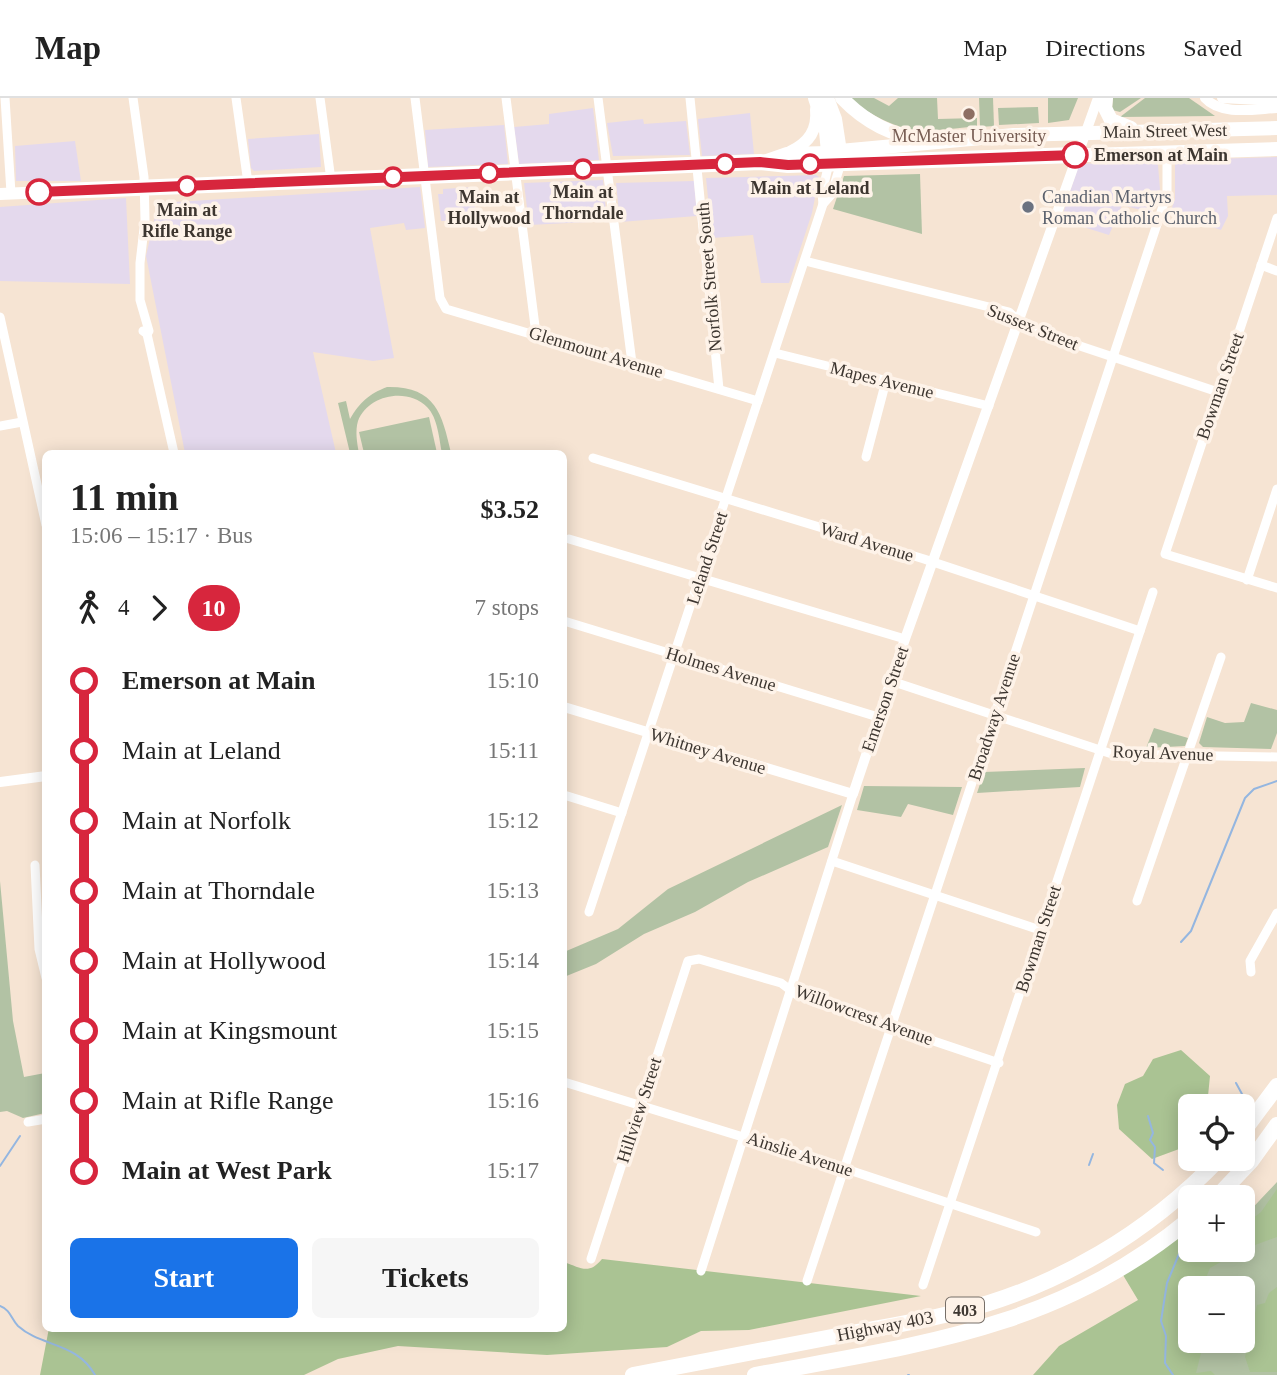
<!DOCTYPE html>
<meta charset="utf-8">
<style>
body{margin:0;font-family:Georgia,serif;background:#f6f6f6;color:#222;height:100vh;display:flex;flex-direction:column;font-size:26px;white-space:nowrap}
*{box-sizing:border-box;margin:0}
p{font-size:23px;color:#767676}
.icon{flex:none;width:38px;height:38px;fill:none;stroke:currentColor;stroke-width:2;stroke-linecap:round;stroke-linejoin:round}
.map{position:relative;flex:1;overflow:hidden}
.sheet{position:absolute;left:42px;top:352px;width:525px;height:882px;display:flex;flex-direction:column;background:#fff;border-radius:10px;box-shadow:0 4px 18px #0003}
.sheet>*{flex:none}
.badge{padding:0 14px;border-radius:23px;font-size:24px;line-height:46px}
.fabs{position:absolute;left:1178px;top:996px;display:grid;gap:14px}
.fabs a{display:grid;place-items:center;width:77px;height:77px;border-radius:10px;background:#fff;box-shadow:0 4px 18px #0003;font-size:35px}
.map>.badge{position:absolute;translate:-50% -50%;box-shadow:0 0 0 4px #fff}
.legs{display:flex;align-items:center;gap:10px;height:77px;padding:0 28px;font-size:23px}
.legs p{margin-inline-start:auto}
.overview{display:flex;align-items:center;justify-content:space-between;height:119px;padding:0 28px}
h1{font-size:38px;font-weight:600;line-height:52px}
.button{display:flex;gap:14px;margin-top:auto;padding:14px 28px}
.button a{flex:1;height:80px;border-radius:10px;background:#1a73e8;color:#fff;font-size:28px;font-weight:600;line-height:80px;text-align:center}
.button a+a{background:#f6f6f6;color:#222}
ul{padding:0 28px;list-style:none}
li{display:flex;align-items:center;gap:24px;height:70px;font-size:26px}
li i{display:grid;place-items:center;width:10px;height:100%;margin:0 9px;background:currentColor}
li i::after{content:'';width:18px;height:18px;margin:-9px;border:5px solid;border-radius:50%;background:#fff}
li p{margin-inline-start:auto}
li:first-child i{background:linear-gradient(#0000 50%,currentColor 0)}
li:last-child i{background:linear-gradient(currentColor 50%,#0000 0)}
header{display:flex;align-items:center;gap:42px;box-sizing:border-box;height:98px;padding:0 35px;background:#fff;border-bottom:2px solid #e0e0e0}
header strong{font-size:33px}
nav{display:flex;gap:38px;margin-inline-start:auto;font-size:24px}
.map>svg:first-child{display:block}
.commercial{fill:#e4d9ed}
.green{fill:#b2c2a4;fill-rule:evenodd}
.forest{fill:#aac393}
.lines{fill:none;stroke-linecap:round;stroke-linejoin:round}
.stream{stroke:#94b6e0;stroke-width:2}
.minor{stroke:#fff;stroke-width:9}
.tertiary{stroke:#fff;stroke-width:10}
.secondary{stroke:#fff;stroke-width:12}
.primary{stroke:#fff;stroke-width:14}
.motorway{stroke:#fff;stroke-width:16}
.line-1-casing{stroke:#fff;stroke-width:16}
.line-1{stroke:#d7263d;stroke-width:10}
.education-dot{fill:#8d6e63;stroke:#fef3e9;stroke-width:2.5}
.stop-1-dot{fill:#fff;stroke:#d7263d;stroke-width:3.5}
.worship-dot{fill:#6b7280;stroke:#fef3e9;stroke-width:2.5}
.labels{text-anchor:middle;stroke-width:7;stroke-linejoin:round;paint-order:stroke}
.shield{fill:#fef3e9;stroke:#776f68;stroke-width:2}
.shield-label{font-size:16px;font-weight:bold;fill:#3d3630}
.street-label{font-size:18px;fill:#3d3630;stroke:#fef3e9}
.education-label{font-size:18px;fill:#785e54;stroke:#fef3e9}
.stop-label{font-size:18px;font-weight:bold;fill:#3d3630;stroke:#fef3e9}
.worship-label{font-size:18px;fill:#5b616d;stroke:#fef3e9;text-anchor:start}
</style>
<header>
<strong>Map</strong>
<nav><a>Map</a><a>Directions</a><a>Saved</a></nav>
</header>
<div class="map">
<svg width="1277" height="1277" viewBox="0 0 1277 1277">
<rect width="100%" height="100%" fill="#f6e4d3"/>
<!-- commercial -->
<g class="commercial">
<polygon points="593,10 599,62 519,66 514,29 549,26 549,16"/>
<polygon points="750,15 754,56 702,58 698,21"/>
<polygon points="643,21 644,26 686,23 690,57 613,58 607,25"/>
<polygon points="504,27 508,66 428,69 425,32"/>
<polygon points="319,36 321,69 254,73 251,70 248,41"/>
<polygon points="75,43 81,83 16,83 15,48"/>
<polygon points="1277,59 1277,97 1227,98 1228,118 1221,132 1170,115 1175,101 1175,65 1178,62"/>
<polygon points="1153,63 1158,67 1160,91 1152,115 1122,107 1109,137 1061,122 1079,66"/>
<polygon points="816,77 819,79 812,115 789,185 761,185 753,137 712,140 706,80"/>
<polygon points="603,82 607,123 529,127 524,85"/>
<polygon points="694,83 697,118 620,124 616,85"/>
<polygon points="420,89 425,130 406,132 404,125 370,130 394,260 373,263 313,254 336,355 185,355 146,158 158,105"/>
<polygon points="474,89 476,122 441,123 438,96 443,96 443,91"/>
<polygon points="126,100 130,186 0,183 0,109"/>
</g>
<!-- green -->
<g class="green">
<path d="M 845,0 L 874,0 L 889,8 L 898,0 L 937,0 L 938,21 L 977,20 L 977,28 C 910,36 903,36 845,0 Z"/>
<polygon points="979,0 993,0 994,28 980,29"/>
<polygon points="1048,0 1078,0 1069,22 1048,25"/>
<polygon points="1113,0 1141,0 1120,14 1112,12"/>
<polygon points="1145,0 1189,0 1215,18 1120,19"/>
<polygon points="1038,9 1039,25 999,27 998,10"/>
<polygon points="920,76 922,136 833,111 844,78"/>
<path d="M 387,289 C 435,288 442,315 451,355 L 442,355 C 439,341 438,320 427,309 C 407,289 368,297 358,323 C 355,333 357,345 359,355 L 350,355 L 338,305 L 346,303 L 350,321 C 360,304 369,296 387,289 Z"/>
<polygon points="429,319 437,355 364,355 359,334"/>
<polygon points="1251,605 1277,612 1277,635 1271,651 1203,649 1199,645 1207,619 1225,625 1244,624"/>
<polygon points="1154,630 1188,640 1185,648 1146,650"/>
<polygon points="1085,670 1080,689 977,695 984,674"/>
<polygon points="864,688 962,689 953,717 908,706 901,719 857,712"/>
<polygon points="842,707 828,749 748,784 695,814 644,836 596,866 564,879 564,854 618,831 668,791"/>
<polygon points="0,783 13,923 24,979 45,975 45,1015 23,1020 7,1013 0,1014"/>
<path d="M 1277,1084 L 1277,1277 L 1180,1277 L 1183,1183 L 1242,1152 L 1243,1120 ZM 1190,1190 L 1242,1190 L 1242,1242 L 1190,1242 Z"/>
</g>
<!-- forest -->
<g class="forest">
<polygon points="1181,952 1210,978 1207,1008 1190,1008 1190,1047 1152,1061 1119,1031 1117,1007 1125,986 1143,978 1153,961"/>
<polygon points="1277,1091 1277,1139 1244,1151 1210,1170 1202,1190 1190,1190 1190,1242 1204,1243 1196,1275 1211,1273 1215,1277 1033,1277 1059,1248 1138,1202 1123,1177 1190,1129 1190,1152 1242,1152 1243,1128 1261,1114"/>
<path d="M 602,1161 L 921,1198 L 749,1232 L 701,1233 L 667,1249 L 547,1257 L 398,1248 L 338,1261 L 304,1277 L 40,1277 L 49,1230 L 564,1230 L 564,1164 C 581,1170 589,1177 602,1161 Z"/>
<polygon points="1277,1178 1277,1274 1250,1274 1245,1259 1257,1207 1265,1205 1269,1195 1277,1189"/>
</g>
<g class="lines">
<!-- stream -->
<g class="stream">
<polyline points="1181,844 1191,833 1245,700 1254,691 1277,683"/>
<polyline points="1236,985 1242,996"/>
<polyline points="1148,1018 1153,1035 1150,1042 1155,1049 1154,1065 1163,1072"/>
<polyline points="1089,1067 1093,1056"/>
<polyline points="0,1068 20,1038"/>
<path d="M 0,1208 C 11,1212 11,1221 18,1228 C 41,1249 77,1244 95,1277"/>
<polyline points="908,1277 909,1277"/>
<polyline points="1173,1277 1165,1265 1166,1238 1161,1223 1167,1185 1179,1156"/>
</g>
<!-- minor -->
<g class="minor">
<polyline points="5,0 11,95"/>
<polyline points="133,0 144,79 145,122 140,165 140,202 149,233 147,236"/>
<polyline points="236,0 248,85"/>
<polyline points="320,0 331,82"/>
<polyline points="415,0 440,200 446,211 758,303"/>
<polyline points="506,0 536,236"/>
<polyline points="598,0 632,265"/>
<polyline points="690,0 719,291"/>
<polyline points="823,106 822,95 829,65"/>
<polyline points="1277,120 1165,456 1277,490"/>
<polyline points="805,163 1009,214 1026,230 1218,294"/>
<polyline points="1261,167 1277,173"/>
<polyline points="0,219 46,427"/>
<polyline points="143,233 147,236 174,355"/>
<polyline points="775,255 989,308"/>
<polyline points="0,328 22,324"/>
<polyline points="866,359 886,283"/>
<polyline points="593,360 924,461 1140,533"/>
<polyline points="569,441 905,541"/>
<polyline points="1247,482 1277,391"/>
<polyline points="564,523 878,619"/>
<polyline points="891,583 1112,656 1277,659"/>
<polyline points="564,697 622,715"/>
<polyline points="832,763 1040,832"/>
<polyline points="35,767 39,851 46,880"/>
<polyline points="1137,803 1221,559"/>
<polyline points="589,814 823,106 831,97 841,65"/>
<polyline points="1251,874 1250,863 1277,815"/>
<polyline points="564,984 837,1068 1036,1134"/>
<polyline points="28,1024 46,1021"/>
<polyline points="591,1161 688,863 699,861 781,885 797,897 999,965"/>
<polyline points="701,1173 853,696"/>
<polyline points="807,1183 1167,96 1167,54"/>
<polyline points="923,1187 1153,494"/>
</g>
<!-- tertiary -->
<g class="tertiary">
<path d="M 1205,0 C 1221,18 1255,11 1277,10"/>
<polyline points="1222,0 1277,3"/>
<polyline points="564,609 853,696 905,541 1098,0"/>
<polyline points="0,684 46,678"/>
</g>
<!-- secondary -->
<g class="secondary">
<path d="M 790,54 C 809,45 818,32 816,11"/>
<polyline points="764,63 787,55 829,54"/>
<polyline points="0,96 760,64 829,65"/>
</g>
<!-- primary -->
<g class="primary">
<polyline points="815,0 826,33 829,65 1277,51"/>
<polyline points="827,0 835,21 841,60"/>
<path d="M 842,0 C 864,23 894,40 926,41"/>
<polyline points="1106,0 1105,10 1111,22 1131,30"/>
<polyline points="829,54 1014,37 1277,30"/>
</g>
<!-- motorway -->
<g class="motorway">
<polyline points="1242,1035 1277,988"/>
<polyline points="1217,1099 1251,1063 1277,1027"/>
<path d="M 633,1277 C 701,1264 769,1251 837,1238 C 877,1230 918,1224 957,1214 C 1058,1189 1148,1135 1220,1060"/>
<path d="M 755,1277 C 916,1247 1059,1231 1190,1121"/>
</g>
</g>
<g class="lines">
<defs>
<polyline id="line-1" points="39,94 760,64 788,67 1075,57"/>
</defs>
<!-- line-1 casing -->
<use href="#line-1" class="line-1-casing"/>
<!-- line-1 -->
<use href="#line-1" class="line-1"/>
</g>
<!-- markers -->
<circle class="education-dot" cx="969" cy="16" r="7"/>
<g class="stop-1-dot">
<circle cx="1075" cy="57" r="12"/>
<circle cx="725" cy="66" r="9"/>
<circle cx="810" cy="66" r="9"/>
<circle cx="583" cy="71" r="9"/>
<circle cx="489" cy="75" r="9"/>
<circle cx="393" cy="79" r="9"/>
<circle cx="187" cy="88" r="9"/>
<circle cx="39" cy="94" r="12"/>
</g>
<circle class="worship-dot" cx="1028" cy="109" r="7"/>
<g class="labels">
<!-- shield labels -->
<rect class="shield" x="946" y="1199.5" width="38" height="25" rx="5"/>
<g class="shield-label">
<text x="965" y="1218">403</text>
</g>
<!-- street labels -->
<g class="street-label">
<text transform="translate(1165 33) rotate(-1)" y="6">Main Street West</text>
<text transform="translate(709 179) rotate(-95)" y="6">Norfolk Street South</text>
<text transform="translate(1033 229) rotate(22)" y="6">Sussex Street</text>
<text transform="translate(596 254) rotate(17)" y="6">Glenmount Avenue</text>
<text transform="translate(882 282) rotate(14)" y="6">Mapes Avenue</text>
<text transform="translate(1220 288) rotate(-71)" y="6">Bowman Street</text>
<text transform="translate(867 444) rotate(17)" y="6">Ward Avenue</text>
<text transform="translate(707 460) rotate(-72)" y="6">Leland Street</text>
<text transform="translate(721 571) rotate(17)" y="6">Holmes Avenue</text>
<text transform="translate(885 601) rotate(-71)" y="6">Emerson Street</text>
<text transform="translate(994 619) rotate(-72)" y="6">Broadway Avenue</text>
<text transform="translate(708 653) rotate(17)" y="6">Whitney Avenue</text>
<text transform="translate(1163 655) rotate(2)" y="6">Royal Avenue</text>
<text transform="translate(1038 841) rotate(-72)" y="6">Bowman Street</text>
<text transform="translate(864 917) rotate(20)" y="6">Willowcrest Avenue</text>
<text transform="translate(639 1012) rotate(-72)" y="6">Hillview Street</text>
<text transform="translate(800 1056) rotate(18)" y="6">Ainslie Avenue</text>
<text transform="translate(885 1228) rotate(-11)" y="6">Highway 403</text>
</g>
<!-- education labels -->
<g class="education-label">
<text x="969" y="44">McMaster University</text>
</g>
<!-- stop labels -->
<g class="stop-label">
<text x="1094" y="63" text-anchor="start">Emerson at Main</text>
<text x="810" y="96">Main at Leland</text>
<text x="583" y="100">Main at<tspan x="583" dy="21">Thorndale</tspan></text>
<text x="489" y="105">Main at<tspan x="489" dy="21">Hollywood</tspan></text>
<text x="187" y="118">Main at<tspan x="187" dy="21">Rifle Range</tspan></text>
</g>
<!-- worship labels -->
<g class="worship-label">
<text x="1042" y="105">Canadian Martyrs<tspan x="1042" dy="21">Roman Catholic Church</tspan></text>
</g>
</g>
</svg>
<div class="fabs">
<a><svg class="icon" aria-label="locate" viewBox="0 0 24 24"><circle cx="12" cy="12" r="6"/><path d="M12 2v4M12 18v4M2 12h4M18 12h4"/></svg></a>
<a>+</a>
<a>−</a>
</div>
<section class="sheet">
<div class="overview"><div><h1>11 min</h1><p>15:06 – 15:17 · Bus</p></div><b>$3.52</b></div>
<div class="legs"><svg class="icon" aria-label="walk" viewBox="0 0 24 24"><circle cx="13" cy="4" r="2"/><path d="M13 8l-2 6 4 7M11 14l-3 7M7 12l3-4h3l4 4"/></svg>4<svg class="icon" aria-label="forward" viewBox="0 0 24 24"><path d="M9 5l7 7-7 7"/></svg><b class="badge" style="background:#d7263d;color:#fff">10</b><p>7 stops</p></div>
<ul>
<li><i style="color:#d7263d"></i><b>Emerson at Main</b><p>15:10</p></li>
<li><i style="color:#d7263d"></i><span>Main at Leland</span><p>15:11</p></li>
<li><i style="color:#d7263d"></i><span>Main at Norfolk</span><p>15:12</p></li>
<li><i style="color:#d7263d"></i><span>Main at Thorndale</span><p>15:13</p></li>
<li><i style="color:#d7263d"></i><span>Main at Hollywood</span><p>15:14</p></li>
<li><i style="color:#d7263d"></i><span>Main at Kingsmount</span><p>15:15</p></li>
<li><i style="color:#d7263d"></i><span>Main at Rifle Range</span><p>15:16</p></li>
<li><i style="color:#d7263d"></i><b>Main at West Park</b><p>15:17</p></li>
</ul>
<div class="button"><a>Start</a><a>Tickets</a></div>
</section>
</div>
